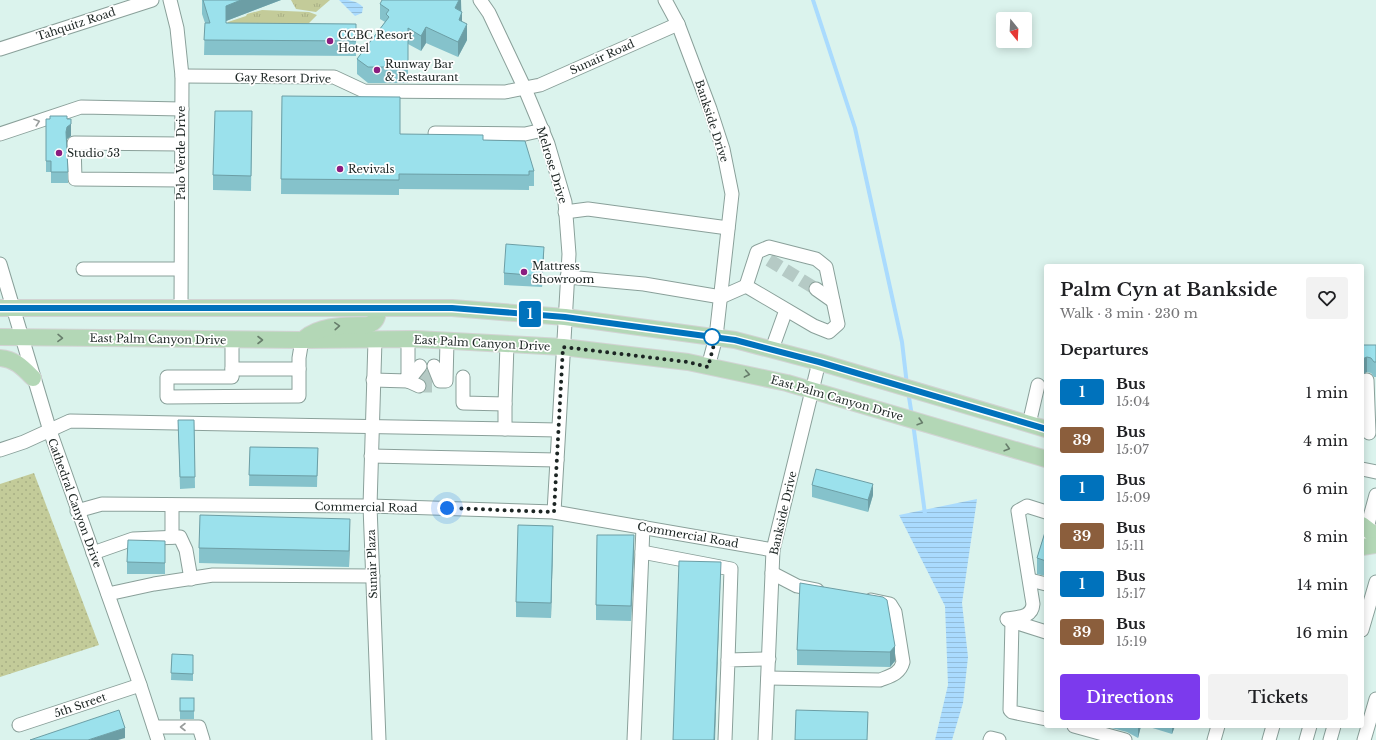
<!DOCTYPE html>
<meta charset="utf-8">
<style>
body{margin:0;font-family:"Libre Baskerville",serif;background:#f2f2f2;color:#202124;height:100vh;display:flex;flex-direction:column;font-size:15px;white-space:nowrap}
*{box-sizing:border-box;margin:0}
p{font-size:13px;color:#757577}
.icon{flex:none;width:22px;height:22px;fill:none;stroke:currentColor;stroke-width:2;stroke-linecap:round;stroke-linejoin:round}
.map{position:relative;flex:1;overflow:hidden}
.details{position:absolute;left:1044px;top:264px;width:320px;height:464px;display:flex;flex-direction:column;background:#fff;border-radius:4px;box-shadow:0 2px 10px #0003}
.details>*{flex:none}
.badge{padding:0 8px;border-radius:3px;font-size:14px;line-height:26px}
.needle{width:26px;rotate:162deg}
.buttons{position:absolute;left:996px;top:12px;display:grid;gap:8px}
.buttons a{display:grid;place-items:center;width:36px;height:36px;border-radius:4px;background:#fff;box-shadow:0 2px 10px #0003;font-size:20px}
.you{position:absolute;width:20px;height:20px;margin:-10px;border:3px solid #fff;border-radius:50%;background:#1a73e8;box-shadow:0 0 0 6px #1a73e833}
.map>.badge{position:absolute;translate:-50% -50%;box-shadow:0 0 0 2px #fff}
h2{padding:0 16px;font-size:15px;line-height:36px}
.round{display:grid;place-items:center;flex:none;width:42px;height:42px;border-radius:4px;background:#f2f2f2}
.summary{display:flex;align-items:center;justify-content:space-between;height:68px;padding:0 16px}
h1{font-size:19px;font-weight:600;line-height:30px}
.action{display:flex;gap:8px;margin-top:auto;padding:8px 16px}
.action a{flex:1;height:46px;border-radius:4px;background:#7c3aed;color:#fff;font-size:16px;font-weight:600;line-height:46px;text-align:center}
.action a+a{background:#f2f2f2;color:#202124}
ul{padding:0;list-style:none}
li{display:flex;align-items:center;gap:12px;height:48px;padding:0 16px}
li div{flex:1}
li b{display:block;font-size:15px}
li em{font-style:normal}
li .badge{min-width:44px;font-weight:700;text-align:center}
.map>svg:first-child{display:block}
.grass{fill:url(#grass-tufts)}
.park{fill:url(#park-dots)}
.water{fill:url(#water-rules)}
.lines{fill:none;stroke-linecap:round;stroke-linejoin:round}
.stream{stroke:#aadbfe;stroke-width:4}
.minor-tunnel{stroke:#b5cac5;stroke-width:13;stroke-dasharray:13 6;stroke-linecap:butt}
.minor-casing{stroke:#8aa09a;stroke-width:15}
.major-casing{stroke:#d2d3d3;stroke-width:18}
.minor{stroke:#fff;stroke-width:13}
.major{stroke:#b3d7b6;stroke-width:16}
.wall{fill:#85c2cb}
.shaded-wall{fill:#6c9ea5}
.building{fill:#9be1ec;stroke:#6c9ea5}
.oneway{stroke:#999d9c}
.oneway2{stroke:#687e6c}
.line-casing{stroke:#fff;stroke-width:9}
.line{stroke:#0072bc;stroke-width:6}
.walk{stroke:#1c2523;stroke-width:4;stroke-dasharray:0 7.2}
.poi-dot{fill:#8b1c7f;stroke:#fff;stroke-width:1.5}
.stop-dot{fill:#fff;stroke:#0072bc;stroke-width:2}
.labels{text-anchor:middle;stroke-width:3.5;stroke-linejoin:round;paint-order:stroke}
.street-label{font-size:11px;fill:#1c2523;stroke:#fff}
.poi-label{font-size:11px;fill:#1c2523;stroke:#fff;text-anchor:start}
</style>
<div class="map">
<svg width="1376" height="740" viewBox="0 0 1376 740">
<defs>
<pattern id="grass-tufts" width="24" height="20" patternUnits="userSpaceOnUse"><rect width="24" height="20" fill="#c3cb99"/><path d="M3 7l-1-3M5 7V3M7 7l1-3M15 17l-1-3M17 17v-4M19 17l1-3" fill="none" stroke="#a7ae84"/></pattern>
<pattern id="park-dots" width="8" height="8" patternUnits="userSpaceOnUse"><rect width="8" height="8" fill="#c3cb99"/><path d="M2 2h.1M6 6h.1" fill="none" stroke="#a7ae84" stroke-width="1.8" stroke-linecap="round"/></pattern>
<pattern id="water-rules" width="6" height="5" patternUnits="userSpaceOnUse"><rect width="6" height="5" fill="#aadbfe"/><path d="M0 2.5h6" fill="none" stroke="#92bcd9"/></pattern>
</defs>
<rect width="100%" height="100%" fill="#dbf3ed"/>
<!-- grass -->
<g class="grass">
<polygon points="291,0 330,0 316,12 296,9"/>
<polygon points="262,10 309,12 317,15 306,26 227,24 228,22 246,16 247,14"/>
</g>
<!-- park -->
<polygon class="park" points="34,473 99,645 0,677 0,484"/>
<!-- water -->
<g class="water">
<path d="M 339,0 C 348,0 356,0 363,7 L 362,13 L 355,16 Z"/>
<polygon points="977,499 962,603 968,657 963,703 952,740 935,740 948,685 945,606 899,515"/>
</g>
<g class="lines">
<!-- stream -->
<g class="stream">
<polyline points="813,0 855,128 902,342 907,385"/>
<polyline points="908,391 912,416"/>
<polyline points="913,423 925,514"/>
</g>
<!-- minor-tunnel -->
<g class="minor-tunnel">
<polyline points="769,260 816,289"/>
<polyline points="420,376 434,376"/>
<polyline points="419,386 434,386"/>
</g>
<defs>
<g id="minor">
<polyline points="170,0 177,28 182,76 181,308"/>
<polyline points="480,0 489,13 525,89 548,144 565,202 569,254 554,512"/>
<polyline points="665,0 678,24 710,109 723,149 732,194 716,337 708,367"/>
<polyline points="0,49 152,0"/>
<polyline points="182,76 334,77 364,91 505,92 540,85 678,24"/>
<polyline points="435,133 525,134 543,130"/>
<polyline points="0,134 81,107 182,109"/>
<polyline points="181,144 74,143 75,179 181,180"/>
<polyline points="565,212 588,209 728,228"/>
<polygon points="769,247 816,259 826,267 838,324 829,332 814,326 746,286 757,252"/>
<polyline points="0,264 50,431 140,685 158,740"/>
<polyline points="83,269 180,269"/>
<polyline points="567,277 644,284 721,297 746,286"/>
<polyline points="816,289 833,301"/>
<polyline points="232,340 232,376"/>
<polyline points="375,340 370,506 379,740"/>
<polyline points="772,349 786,310"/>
<polyline points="434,366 440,381 446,381 447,341"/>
<polyline points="232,369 299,369"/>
<polyline points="232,377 167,377 167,397 299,396 299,358 302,340"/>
<polyline points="463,377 463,403 505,404 507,344"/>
<polyline points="373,380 408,381 408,339"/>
<polyline points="1367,380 1369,433"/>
<polyline points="408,381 420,366"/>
<polyline points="408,381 419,386"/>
<polyline points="1029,424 1038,385"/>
<polyline points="505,429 505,404"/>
<polyline points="0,450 24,442 70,421 558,430"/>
<polyline points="371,456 557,460"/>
<polyline points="1362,469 1376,472"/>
<polyline points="172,505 172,537"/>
<polyline points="77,511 102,504 370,506 554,512 773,550"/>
<polyline points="1362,546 1376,495"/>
<polyline points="642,552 731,569 728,660"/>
<polyline points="93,553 133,539 180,537 186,550 191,579"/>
<polyline points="772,573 797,586 817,590"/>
<polyline points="1030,580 1046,584"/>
<polyline points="108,594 154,584 213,575 373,576"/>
<path d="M 1007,619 C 1018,617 1032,618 1033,604 L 1018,511 L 1027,506 L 1046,512"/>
<polyline points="1008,620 1046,632"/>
<polyline points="1012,621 1010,710 1012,712 1046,719"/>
<polyline points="1362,630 1376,582"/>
<path d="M 768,678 L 880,680 C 890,676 900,674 903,662 L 895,612 L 890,604 L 871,600"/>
<polyline points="19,725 140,685"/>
<polyline points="1074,726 1125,740"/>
<polyline points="154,727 199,727 203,740"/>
<polyline points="634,740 643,527"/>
<polyline points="725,740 728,660 769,659"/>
<polyline points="765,740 773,550 819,362"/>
<polyline points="990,740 991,738 999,740"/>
<polyline points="1214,740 1218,726"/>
<polyline points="1269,740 1273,726"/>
<polyline points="1306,740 1310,726"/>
<polyline points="1330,740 1334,726"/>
<polyline points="1364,740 1376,699"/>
</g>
<g id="major">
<polyline points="0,308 452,308 565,317 735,340 819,362 1046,429"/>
<polyline points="0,337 302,340 416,339 563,347 688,362 787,383 1046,459"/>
<path d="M 305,338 C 322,324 347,326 368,325 C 377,322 377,317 379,308"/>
<path d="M 0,358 C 15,359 23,368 33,378"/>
<polyline points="1362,525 1376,536"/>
<polyline points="1362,547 1376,545"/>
</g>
</defs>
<!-- minor casing -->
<use href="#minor" class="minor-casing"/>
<!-- major casing -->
<use href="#major" class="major-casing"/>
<!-- minor -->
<use href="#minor" class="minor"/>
<!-- major -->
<use href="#major" class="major"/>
</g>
<!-- wall -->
<g class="wall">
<polygon points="202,0 281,0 226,21 226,23 356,24 356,56 204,55 205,23 202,14"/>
<polygon points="461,0 462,22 467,40 458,57 426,43 421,51 408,44 408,83 368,83 357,74 357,59 385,22 380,19 380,4"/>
<polygon points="282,96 400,134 483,140 534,171 534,186 529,186 529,190 399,189 399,195 281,194"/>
<polygon points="46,119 71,119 71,136 67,139 67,141 68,183 51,183 51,172 46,172"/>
<polygon points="252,126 251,191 213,190 213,175"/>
<polygon points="544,258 542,287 504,285 504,273"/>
<polygon points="1362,345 1376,345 1376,377 1374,377 1371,373 1367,372"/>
<polygon points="178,420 194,420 195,488 180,489"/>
<polygon points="250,447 318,448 317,487 249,486"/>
<polygon points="812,485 873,495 868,512 812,497"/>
<polygon points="1046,529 1046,576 1037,574 1037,558"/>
<polygon points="350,534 349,567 199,563 199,548"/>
<polygon points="553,541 551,618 516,617 516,602"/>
<polygon points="634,550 631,621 596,620 596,605"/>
<polygon points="165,553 165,574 127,574 127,562"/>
<polygon points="883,597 895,661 890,667 797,665 797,650"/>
<polygon points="172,654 193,663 193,681 171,680"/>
<rect x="180" y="698" width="14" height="21"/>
<polygon points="1104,726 1141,726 1138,738 1127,732"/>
<polygon points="1146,726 1175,726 1172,734"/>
</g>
<!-- shaded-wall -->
<g class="shaded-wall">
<polygon points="241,0 281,0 226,21 226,38 226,6"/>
<polygon points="459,0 461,0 461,11 455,8"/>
<polygon points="462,12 462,28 459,20"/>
<polygon points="467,24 467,40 458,57 458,42"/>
<polygon points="426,27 426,43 421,51 421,36"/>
<polygon points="71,124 71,136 67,139 66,143 66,132 67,127"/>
<polygon points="544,247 544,258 542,287 542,276"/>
<polygon points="1367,357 1367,372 1362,375 1362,359"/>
<polygon points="873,484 873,495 868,512 868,500"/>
<polygon points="350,519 350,534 349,567 349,551"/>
<polygon points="553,526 553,541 551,618 551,603"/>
<polygon points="634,535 634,550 631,621 631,606"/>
<polygon points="721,562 715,740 714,740"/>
<polygon points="895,646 895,661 890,667 890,652"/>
<polygon points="1138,726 1141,726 1138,738"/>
<polygon points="1172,726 1175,726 1172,734"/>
<polygon points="125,728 125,738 118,740 88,740"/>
</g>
<!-- building -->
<g class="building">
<polygon points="203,0 241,0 226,6 226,23 356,24 356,41 204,40 205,23 210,23"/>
<polygon points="382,0 459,0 455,8 462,12 459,20 467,24 458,42 426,27 421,36 408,28 408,67 368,67 357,59 389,17 386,14 389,10 380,4"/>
<polygon points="282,96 400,97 400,134 483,135 483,140 525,141 534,171 529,171 529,175 399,174 399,180 281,179"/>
<polygon points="215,111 252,111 251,176 213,175"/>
<polygon points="50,116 67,116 67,119 71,119 71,124 67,127 66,132 68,172 51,172 51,161 46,161 46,119 50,119"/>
<polygon points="506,244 544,247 542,276 504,273"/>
<polygon points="1362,345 1376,345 1376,362 1374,362 1371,358 1367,357 1362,359"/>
<polygon points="178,420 194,420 195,477 180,477"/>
<polygon points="250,447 318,448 317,476 249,475"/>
<polygon points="816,469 873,484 868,500 812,485"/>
<polygon points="200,515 350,519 349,551 199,548"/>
<polygon points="518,525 553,526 551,603 516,602"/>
<polygon points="1046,529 1046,561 1037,558"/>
<polygon points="597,535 634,535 631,606 596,605"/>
<polygon points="128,540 165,541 165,563 127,562"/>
<polygon points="679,561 721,562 714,740 673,740"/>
<polygon points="800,583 883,597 887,600 895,646 890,652 797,650"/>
<polygon points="172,654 193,655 193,674 171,673"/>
<rect x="180" y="698" width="14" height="13"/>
<polygon points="119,710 125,728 88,740 30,740"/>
<polygon points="796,710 868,712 867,740 795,740"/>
</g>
<!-- one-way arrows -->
<defs><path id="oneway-chevron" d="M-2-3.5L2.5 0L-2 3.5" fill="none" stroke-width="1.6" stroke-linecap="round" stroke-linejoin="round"/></defs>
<g class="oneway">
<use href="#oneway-chevron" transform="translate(37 122) rotate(-19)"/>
<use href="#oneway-chevron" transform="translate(183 727) rotate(180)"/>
</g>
<g class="oneway2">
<use href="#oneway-chevron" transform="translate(337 326) rotate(-4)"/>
<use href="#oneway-chevron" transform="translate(60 338) rotate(1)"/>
<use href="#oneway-chevron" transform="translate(260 340)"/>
<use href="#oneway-chevron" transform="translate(747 374) rotate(11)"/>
<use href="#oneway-chevron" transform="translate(920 422) rotate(17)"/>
<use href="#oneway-chevron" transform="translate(1007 448) rotate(16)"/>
</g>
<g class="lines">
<defs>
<polyline id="line" points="0,308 452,308 565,317 735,340 819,362 1046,429"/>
</defs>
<!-- line casing -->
<use href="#line" class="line-casing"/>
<!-- line -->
<use href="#line" class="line"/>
<!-- walk -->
<polyline class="walk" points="447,508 554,512 563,347 688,362 708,367 716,337 712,337"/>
</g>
<!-- markers -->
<g class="poi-dot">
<circle cx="330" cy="41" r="4"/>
<circle cx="377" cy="70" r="4"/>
<circle cx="59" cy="153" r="4"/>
<circle cx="340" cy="169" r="4"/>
<circle cx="524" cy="272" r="4"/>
</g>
<circle class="stop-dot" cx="712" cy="337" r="8"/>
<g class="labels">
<!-- street labels -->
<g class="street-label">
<text transform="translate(76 24) rotate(-18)" y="4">Tahquitz Road</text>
<text transform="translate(602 57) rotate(-24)" y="4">Sunair Road</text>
<text transform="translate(283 78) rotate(1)" y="4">Gay Resort Drive</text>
<text transform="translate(712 121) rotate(72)" y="4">Bankside Drive</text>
<text transform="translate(181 153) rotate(-90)" y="4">Palo Verde Drive</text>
<text transform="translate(552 165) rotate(73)" y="4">Melrose Drive</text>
<text transform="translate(158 339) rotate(1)" y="4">East Palm Canyon Drive</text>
<text transform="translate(482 343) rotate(3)" y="4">East Palm Canyon Drive</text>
<text transform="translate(837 398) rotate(16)" y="4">East Palm Canyon Drive</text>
<text transform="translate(75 503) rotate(70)" y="4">Cathedral Canyon Drive</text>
<text transform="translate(366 507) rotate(1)" y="4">Commercial Road</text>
<text transform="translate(783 513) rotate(-77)" y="4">Bankside Drive</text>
<text transform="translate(688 535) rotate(10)" y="4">Commercial Road</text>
<text transform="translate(372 564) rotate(-92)" y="4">Sunair Plaza</text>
<text transform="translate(80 705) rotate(-19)" y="4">5th Street</text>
</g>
<!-- poi labels -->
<g class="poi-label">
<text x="338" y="39">CCBC Resort<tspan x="338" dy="13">Hotel</tspan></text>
<text x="385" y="68">Runway Bar<tspan x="385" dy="13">&amp; Restaurant</tspan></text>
<text x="67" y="157">Studio 53</text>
<text x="348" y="173">Revivals</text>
<text x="532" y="270">Mattress<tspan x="532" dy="13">Showroom</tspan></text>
</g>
</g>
</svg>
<div class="buttons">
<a><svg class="needle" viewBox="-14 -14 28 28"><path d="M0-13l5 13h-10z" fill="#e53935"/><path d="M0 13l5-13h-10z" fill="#757577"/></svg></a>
</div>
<div class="you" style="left:447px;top:508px"></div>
<b class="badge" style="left:530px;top:314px;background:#0072bc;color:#fff">1</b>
<section class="details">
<div class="summary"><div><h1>Palm Cyn at Bankside</h1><p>Walk · 3 min · 230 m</p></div><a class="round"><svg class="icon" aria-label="heart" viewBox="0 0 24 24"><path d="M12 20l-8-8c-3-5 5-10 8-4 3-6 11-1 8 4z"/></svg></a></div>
<h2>Departures</h2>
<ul>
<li><span class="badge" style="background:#0072bc;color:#fff">1</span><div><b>Bus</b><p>15:04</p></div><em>1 min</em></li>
<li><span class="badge" style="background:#8b5e3c;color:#fff">39</span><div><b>Bus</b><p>15:07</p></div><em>4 min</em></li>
<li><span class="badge" style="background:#0072bc;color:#fff">1</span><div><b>Bus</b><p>15:09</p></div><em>6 min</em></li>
<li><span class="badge" style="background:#8b5e3c;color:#fff">39</span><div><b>Bus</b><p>15:11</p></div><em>8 min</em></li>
<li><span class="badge" style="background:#0072bc;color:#fff">1</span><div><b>Bus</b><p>15:17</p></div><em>14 min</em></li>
<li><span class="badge" style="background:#8b5e3c;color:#fff">39</span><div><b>Bus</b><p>15:19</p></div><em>16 min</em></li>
</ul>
<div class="action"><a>Directions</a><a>Tickets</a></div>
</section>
</div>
